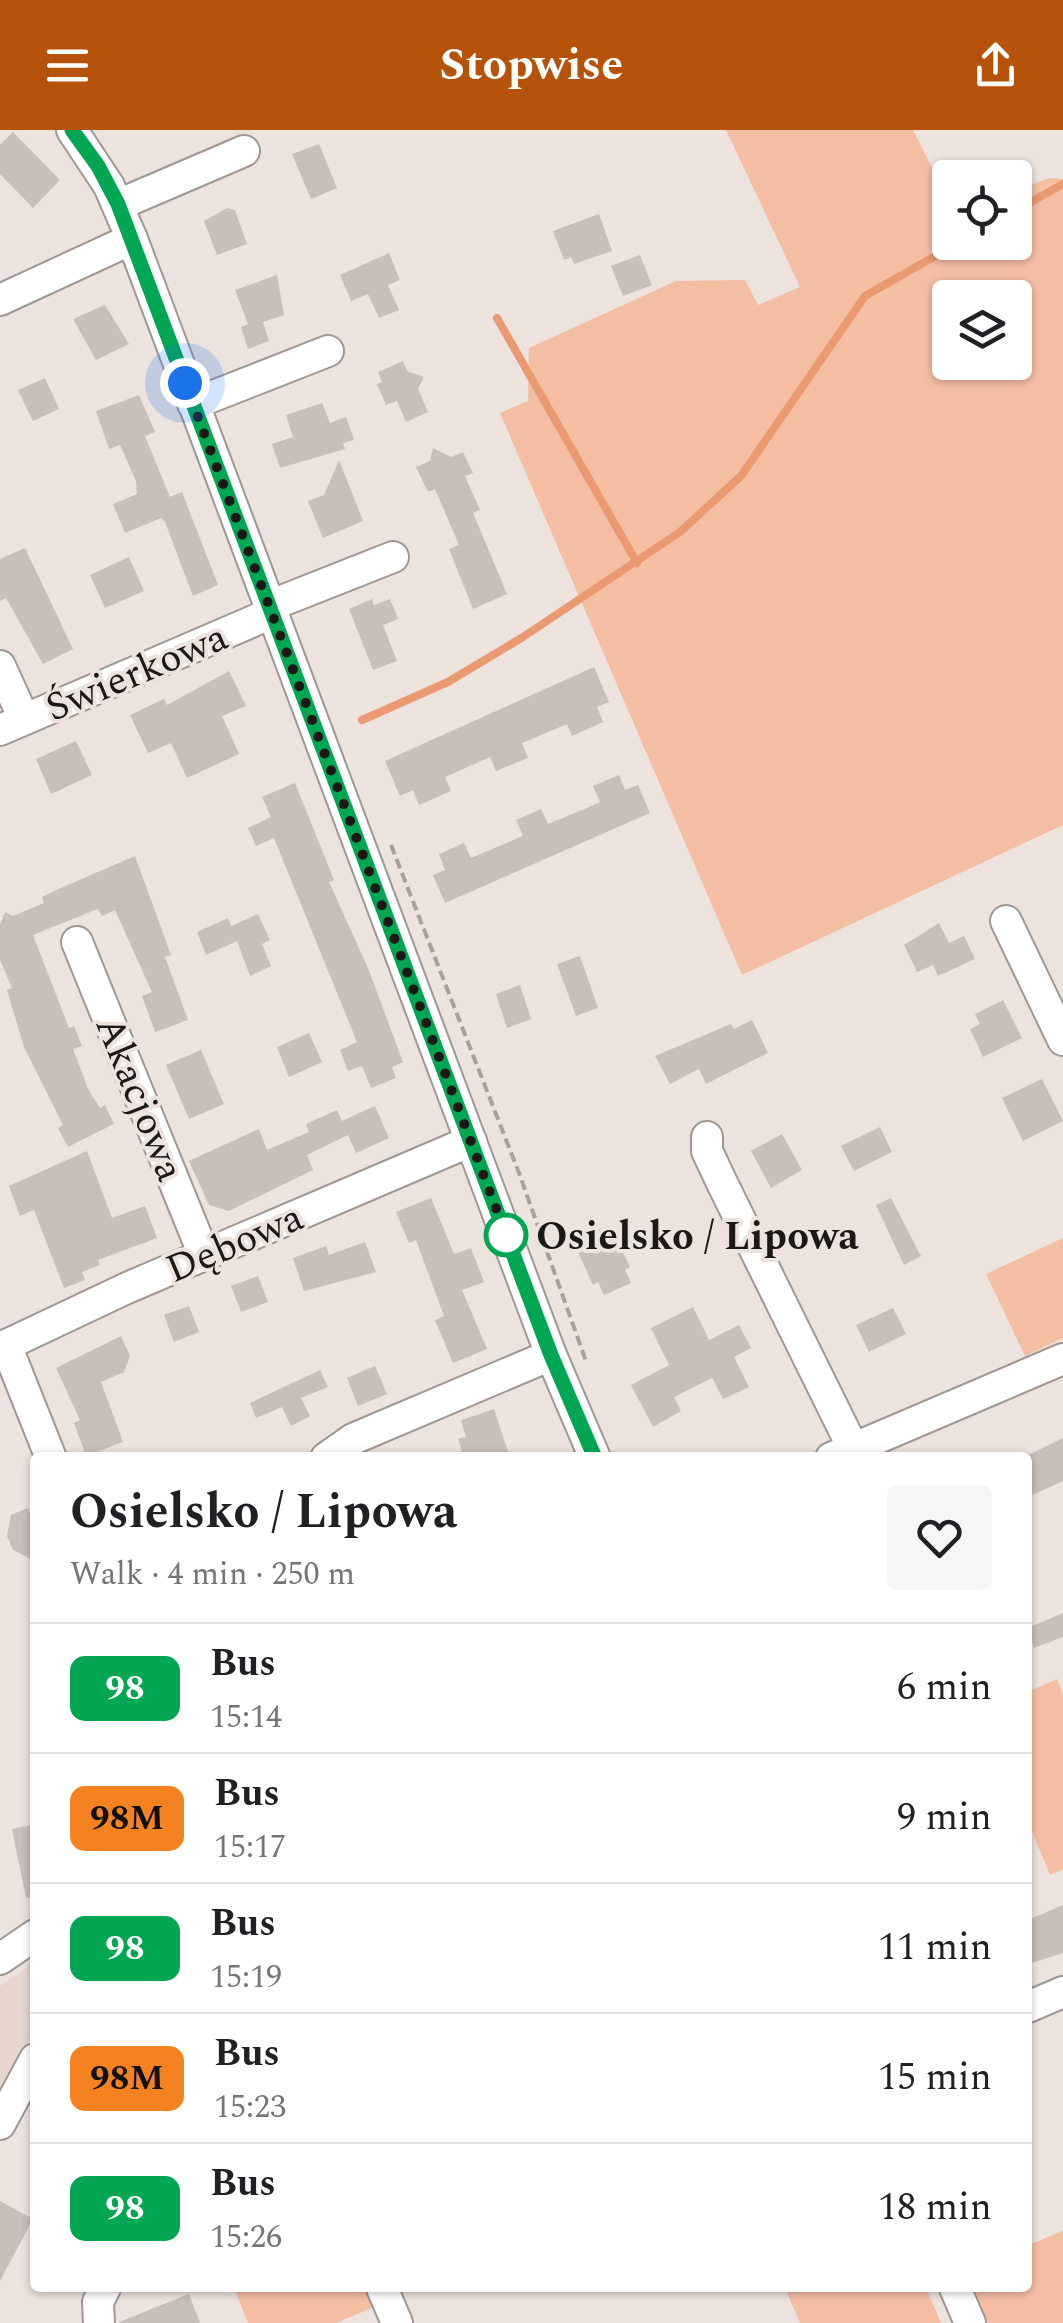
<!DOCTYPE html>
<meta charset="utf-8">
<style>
body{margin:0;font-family:Spectral,serif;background:#f6f6f6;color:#202124;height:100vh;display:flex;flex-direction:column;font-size:38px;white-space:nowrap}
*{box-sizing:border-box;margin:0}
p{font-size:32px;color:#757577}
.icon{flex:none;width:55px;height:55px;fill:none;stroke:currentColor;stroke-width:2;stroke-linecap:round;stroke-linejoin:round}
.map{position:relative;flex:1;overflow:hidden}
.side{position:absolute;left:30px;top:1322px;width:1002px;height:840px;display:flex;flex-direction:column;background:#fff;border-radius:10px;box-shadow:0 2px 8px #0004}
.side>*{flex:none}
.badge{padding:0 20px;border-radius:15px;font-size:35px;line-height:65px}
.tools{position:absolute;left:932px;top:30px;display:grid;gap:20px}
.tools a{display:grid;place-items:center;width:100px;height:100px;border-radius:10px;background:#fff;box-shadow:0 2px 8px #0004;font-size:50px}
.you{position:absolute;width:50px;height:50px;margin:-25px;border:8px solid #fff;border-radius:50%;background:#1a73e8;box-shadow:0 0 0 15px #1a73e833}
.map>.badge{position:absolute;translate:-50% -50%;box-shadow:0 0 0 5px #fff}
.round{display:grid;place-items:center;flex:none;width:105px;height:105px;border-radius:10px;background:#f6f6f6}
.overview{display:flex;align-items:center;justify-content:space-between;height:170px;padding:0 40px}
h1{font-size:48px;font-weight:700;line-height:75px}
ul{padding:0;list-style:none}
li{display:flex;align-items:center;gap:30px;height:130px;padding:0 40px;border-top:2px solid #e0e0e0}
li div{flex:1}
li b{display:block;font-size:38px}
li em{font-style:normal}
li .badge{min-width:110px;font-weight:700;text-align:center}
header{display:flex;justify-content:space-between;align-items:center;height:130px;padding:0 40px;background:#b45309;color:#fff;font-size:45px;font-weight:700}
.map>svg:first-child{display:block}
.built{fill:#e7d6cd}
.green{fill:#f4bea3;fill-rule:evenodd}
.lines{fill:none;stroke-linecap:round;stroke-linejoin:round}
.stream{stroke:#e99a71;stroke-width:8}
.building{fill:#c8beba}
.minor-casing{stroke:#a09792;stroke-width:34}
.path{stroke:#a8a09d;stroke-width:4;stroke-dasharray:10 5;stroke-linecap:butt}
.minor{stroke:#fff;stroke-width:30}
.line-casing{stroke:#fff;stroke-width:22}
.line{stroke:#00a651;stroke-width:15}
.walk{stroke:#1b1816;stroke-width:10;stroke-dasharray:0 18}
.stop-dot{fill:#fff;stroke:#00a651;stroke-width:5}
.labels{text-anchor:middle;stroke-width:8;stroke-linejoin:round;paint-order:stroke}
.street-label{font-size:40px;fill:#1b1816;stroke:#ece2de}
.stop-label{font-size:40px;font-weight:bold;fill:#1b1816;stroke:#ece2de;text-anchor:start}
</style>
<header><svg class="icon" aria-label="menu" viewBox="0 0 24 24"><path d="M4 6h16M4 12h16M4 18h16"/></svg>Stopwise<svg class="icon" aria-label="share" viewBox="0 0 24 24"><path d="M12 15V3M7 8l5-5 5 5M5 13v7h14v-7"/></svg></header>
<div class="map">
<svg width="1063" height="2193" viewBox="0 0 1063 2193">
<rect width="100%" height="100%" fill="#ece2de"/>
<!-- built -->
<polygon class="built" points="35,1832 35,1898 0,1962 0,1856"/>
<!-- green -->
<g class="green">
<path d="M 726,0 L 913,0 L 950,73 L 950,112 L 1015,112 L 1015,61 L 1049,48 L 1063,49 L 1063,695 L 742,845 L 500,283 L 528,271 L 529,218 L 676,151 L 745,150 L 758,175 L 800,157 ZM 950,168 L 1015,168 L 1015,232 L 950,232 Z"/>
<polygon points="1063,1108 1063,1208 1025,1226 986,1144"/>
<polygon points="1057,1549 1063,1565 1063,1739 1050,1745 1028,1692 1028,1562"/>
<polygon points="1063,2101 1063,2193 988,2193 974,2158 1028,2158 1028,2115"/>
<polygon points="234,2158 366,2158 374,2177 336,2193 248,2193"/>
<polygon points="785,2158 926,2158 941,2193 800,2193"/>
</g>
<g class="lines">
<!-- stream -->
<g class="stream">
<polyline points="1015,81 1063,54"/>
<polyline points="497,188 637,433"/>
<polyline points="362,590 448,552 523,507 680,402 741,346 865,166 960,112"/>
</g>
</g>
<!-- building -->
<g class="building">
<polygon points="13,2 60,50 33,78 0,44 0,15"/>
<polygon points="319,14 337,58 311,69 292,24"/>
<polygon points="227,78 235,80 247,114 217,125 204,91"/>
<polygon points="599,84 612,121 574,134 571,127 564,130 553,101"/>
<polygon points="389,123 400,150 388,155 399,180 379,188 368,164 351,171 340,145"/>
<polygon points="640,125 652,155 623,166 611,136"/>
<polygon points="277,145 284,185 263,192 269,211 248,219 241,197 248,194 235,160"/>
<polygon points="105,175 129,214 96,230 73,189"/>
<polygon points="403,231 407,241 424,247 418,259 428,282 406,292 397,271 386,275 377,254 382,252 378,242"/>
<polygon points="45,248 59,279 33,291 18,260"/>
<polygon points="139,265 155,302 145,306 170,367 182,362 218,455 193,466 165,392 161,388 125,403 113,374 137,364 136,351 120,315 109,319 96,281"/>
<polygon points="322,273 330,293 346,287 354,310 343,313 345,319 280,338 272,314 293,307 286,285"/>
<polygon points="433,318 451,327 463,322 473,343 465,346 480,380 473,383 507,464 473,479 449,419 459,415 435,359 428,362 416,337 430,331"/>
<polygon points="339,330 363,391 323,408 308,371 324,365"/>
<polygon points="25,418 73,519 43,534 6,468 0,471 0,429"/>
<polygon points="129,427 144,461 105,478 90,445"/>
<polygon points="372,469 374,475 390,469 398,489 383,495 397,531 373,540 349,479"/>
<polygon points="594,537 609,572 597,577 603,592 572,606 567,594 522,613 528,628 496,641 490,627 445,647 451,661 419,675 413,660 400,666 385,631"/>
<polygon points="229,541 246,576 222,586 239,624 187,648 171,613 148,623 130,585 164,569 167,575"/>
<polygon points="76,611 92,645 51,664 36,629"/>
<polygon points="619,645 625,660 638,655 650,683 445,773 433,745 445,740 439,724 464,713 471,728 523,706 516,690 541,679 548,694 587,678 600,672 593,656"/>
<polygon points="295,653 334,750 329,752 368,838 403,932 392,937 396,948 371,958 362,936 348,941 340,920 357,912 274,708 256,716 248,698 271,687 262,667"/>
<polygon points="135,726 171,825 165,827 188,890 155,902 142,866 152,862 115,780 102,786 98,779 33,805 69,898 74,896 82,916 73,919 88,959 100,978 105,975 114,994 68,1017 58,998 63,995 24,917 7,860 12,858 0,830 0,795 5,782 13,786 44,773 42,767 63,757"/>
<polygon points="258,784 270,810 262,814 271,836 250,846 237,811 206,825 197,802 228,788 231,796"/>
<polygon points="939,793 949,813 964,806 975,829 938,846 933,835 917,842 904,815"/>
<polygon points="580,826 598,878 576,886 557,834"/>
<polygon points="520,855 531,889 507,898 496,864"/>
<polygon points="1003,870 1022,908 983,927 970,899 980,894 975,884"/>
<polygon points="752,890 768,923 706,954 699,939 670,954 655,926 731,894 734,899"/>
<polygon points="309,903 322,932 289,947 277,917"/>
<polygon points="201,920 224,974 189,989 166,935"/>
<polygon points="1042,949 1063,991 1023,1011 1002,968"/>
<polygon points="375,976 389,1008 356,1023 344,996 348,1005 307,1025 313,1040 229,1081 209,1075 189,1031 259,999 267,1020 309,1002 306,994 337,980 342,991"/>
<polygon points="880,997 892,1022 854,1041 841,1016"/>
<polygon points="782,1004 802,1040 771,1058 751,1021"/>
<polygon points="87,1021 112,1088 145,1076 157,1108 98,1130 100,1135 82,1142 85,1150 64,1158 34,1080 20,1086 9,1056"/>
<polygon points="431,1068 454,1124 471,1118 484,1152 462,1160 487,1219 453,1233 435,1190 444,1186 416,1110 409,1113 396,1082"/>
<polygon points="891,1068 921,1126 904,1135 876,1075"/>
<polygon points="604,1097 612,1115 618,1112 630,1137 625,1140 631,1153 604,1165 598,1152 593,1155 573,1111"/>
<polygon points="365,1112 376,1142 304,1161 293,1128 326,1116 329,1125"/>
<polygon points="258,1146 268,1172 241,1182 231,1156"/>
<polygon points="189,1176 199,1202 174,1212 164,1185"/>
<polygon points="693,1177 709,1210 739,1195 751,1218 734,1227 749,1257 723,1269 712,1248 674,1267 681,1281 653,1297 631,1255 669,1235 651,1198"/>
<polygon points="893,1178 906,1204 869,1222 856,1195"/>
<polygon points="121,1206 130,1226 124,1242 101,1252 123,1312 86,1326 74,1293 80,1290 56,1238"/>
<polygon points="375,1236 387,1264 358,1276 347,1248"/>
<polygon points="320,1240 328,1257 301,1268 310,1286 291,1296 282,1277 256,1288 250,1273"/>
<polygon points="494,1279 510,1328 464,1328 458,1309 466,1307 461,1290"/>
<polygon points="1063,1308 1063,1351 1028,1367 1028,1325"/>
<polygon points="28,1378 35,1397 35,1431 13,1420 7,1406 11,1385"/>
<polygon points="1063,1483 1063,1507 1034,1518 1028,1498"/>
<polygon points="35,1694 35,1767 26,1768 12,1699"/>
<polygon points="1063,1775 1063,1823 1028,1834 1028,1790"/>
<polygon points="0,2071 33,2089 0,2151"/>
<polygon points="189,2164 200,2193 119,2193 119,2192"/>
</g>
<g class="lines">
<defs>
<g id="minor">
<polyline points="72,0 109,56 132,109 551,1225 595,1328"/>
<polyline points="118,75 244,21"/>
<polyline points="0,170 132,109"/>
<polyline points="193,274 328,221"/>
<polyline points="269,476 393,427"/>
<polyline points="0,536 24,589"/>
<polyline points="0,600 272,483"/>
<polyline points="1006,791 1063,910"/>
<polyline points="77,812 204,1125"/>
<polyline points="707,1007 707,1021 723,1055 853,1318"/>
<polyline points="6,1215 51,1328"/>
<polyline points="0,1218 127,1158 471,1011"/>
<polyline points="326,1328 353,1309 551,1225"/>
<polyline points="831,1328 1063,1229"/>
<polyline points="0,1829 35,1805"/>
<polyline points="1028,1877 1063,1862"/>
<polyline points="0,1994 35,1929"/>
<polyline points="382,2158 397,2193"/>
<polyline points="955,2158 970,2193"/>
<polyline points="99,2193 98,2172 105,2158"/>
</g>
</defs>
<!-- minor casing -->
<use href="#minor" class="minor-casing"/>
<!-- path -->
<polyline class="path" points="391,715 519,1043 587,1234"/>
<!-- minor -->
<use href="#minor" class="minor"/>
</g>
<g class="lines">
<defs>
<polyline id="line" points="72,0 98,36 118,74 551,1225 595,1328"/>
</defs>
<!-- line casing -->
<use href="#line" class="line-casing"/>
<!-- line -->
<use href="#line" class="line"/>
<!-- walk -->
<polyline class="walk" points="185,253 506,1105"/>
</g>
<!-- markers -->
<circle class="stop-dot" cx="506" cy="1105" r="20"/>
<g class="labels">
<!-- street labels -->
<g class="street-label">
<text transform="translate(136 541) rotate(-23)" y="14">Świerkowa</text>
<text transform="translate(141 968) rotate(68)" y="14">Akacjowa</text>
<text transform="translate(234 1112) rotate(-23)" y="14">Dębowa</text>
</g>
<!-- stop labels -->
<g class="stop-label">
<text x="536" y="1119">Osielsko / Lipowa</text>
</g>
</g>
</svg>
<div class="tools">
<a><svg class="icon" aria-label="locate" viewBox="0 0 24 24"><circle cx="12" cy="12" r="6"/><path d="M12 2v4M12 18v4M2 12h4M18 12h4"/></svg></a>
<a><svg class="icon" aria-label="layers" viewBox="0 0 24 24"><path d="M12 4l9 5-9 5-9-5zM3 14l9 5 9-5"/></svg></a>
</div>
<div class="you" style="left:185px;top:253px"></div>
<section class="side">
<div class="overview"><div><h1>Osielsko / Lipowa</h1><p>Walk · 4 min · 250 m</p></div><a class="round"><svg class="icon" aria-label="heart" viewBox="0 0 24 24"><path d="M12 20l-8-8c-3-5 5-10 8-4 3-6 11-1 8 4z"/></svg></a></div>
<ul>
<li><span class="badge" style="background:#00a651;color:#fff">98</span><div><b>Bus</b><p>15:14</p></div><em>6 min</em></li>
<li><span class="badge" style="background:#f58220;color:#111">98M</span><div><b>Bus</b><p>15:17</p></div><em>9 min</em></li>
<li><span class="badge" style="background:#00a651;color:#fff">98</span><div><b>Bus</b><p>15:19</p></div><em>11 min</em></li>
<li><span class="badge" style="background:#f58220;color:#111">98M</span><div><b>Bus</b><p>15:23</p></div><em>15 min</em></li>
<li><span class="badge" style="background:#00a651;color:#fff">98</span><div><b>Bus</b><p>15:26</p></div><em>18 min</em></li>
</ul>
</section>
</div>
